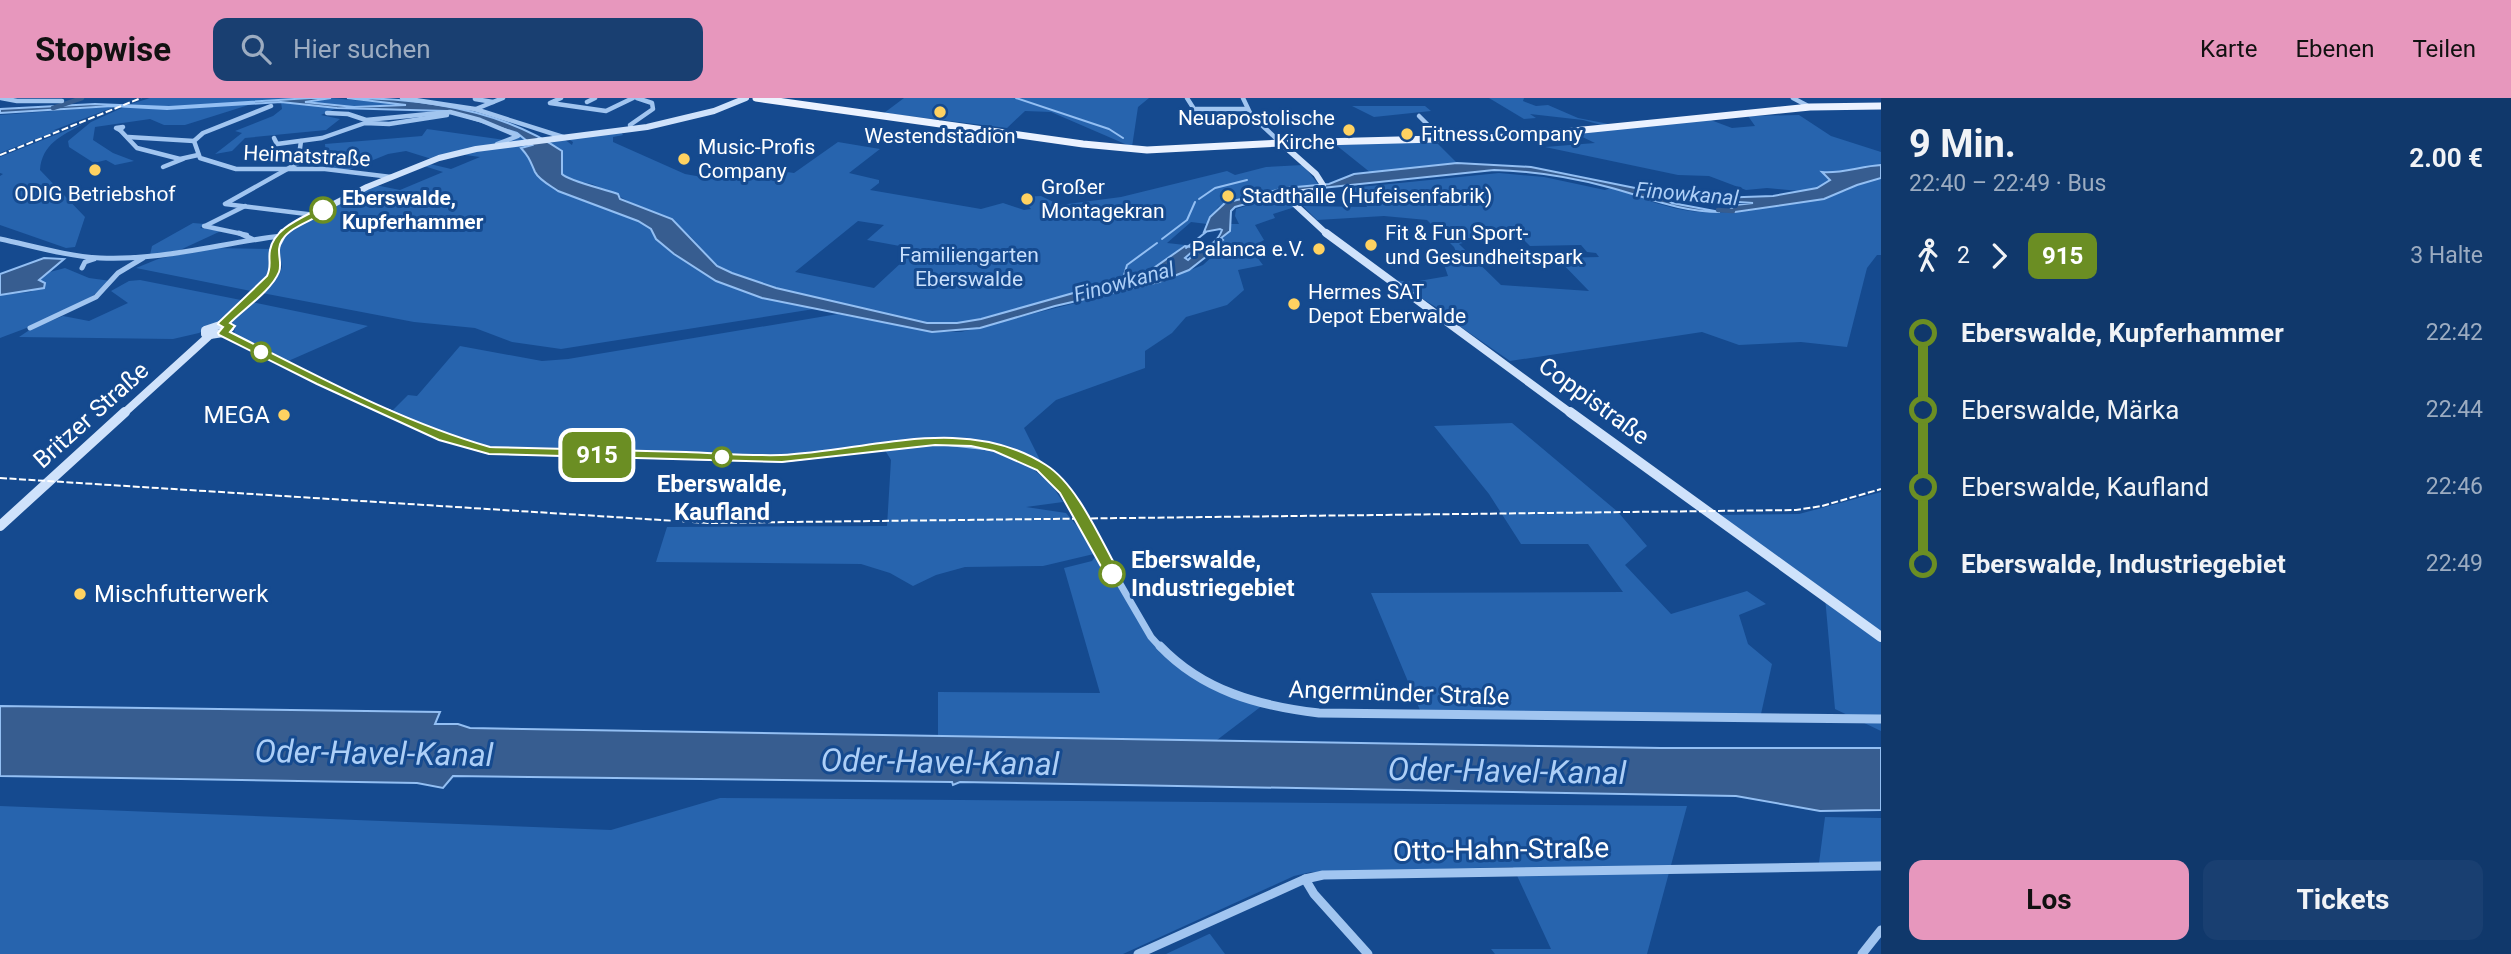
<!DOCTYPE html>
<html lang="de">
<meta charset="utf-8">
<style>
body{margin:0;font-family:Roboto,sans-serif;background:#193f71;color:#f1f3f6;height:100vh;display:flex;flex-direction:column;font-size:26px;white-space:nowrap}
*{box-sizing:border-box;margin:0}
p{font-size:23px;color:#9cacc1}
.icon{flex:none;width:38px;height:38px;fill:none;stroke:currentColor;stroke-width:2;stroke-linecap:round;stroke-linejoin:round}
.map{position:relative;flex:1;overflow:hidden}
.side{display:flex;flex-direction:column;background:#10386b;width:630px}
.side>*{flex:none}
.badge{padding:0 14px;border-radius:10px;font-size:24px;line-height:46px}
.map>.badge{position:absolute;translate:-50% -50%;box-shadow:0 0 0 4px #fff}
.legs{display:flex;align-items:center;gap:10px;height:77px;padding:0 28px;font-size:23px}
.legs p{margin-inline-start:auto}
.overview{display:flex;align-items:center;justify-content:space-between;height:119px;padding:0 28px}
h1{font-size:38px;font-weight:700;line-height:52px}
.primary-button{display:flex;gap:14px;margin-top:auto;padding:14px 28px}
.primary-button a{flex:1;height:80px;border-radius:14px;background:#e797bd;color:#111;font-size:28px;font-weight:700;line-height:80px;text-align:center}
.primary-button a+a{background:#193f71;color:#f1f3f6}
ul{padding:0 28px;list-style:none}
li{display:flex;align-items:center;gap:24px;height:77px;font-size:26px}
li i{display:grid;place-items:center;width:10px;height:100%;margin:0 9px;background:currentColor}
li i::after{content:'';width:18px;height:18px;margin:-9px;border:5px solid;border-radius:50%;background:#10386b}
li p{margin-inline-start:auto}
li:first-child i{background:linear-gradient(#0000 50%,currentColor 0)}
li:last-child i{background:linear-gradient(currentColor 50%,#0000 0)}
header{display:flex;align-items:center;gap:42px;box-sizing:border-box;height:98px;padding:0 35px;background:#e797bd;color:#111}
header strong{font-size:33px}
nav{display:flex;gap:38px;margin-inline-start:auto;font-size:24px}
.search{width:490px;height:63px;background:#193f71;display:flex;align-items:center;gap:18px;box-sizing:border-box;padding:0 24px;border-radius:14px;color:#9cacc1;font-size:26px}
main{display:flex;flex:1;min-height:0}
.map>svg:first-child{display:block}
.green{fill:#2764ae;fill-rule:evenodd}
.water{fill:#375d90;stroke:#93bff3;stroke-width:2}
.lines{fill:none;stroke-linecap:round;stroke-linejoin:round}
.stream{stroke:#93bff3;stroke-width:2}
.canal{stroke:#375d90;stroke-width:4.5}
.minor-far3{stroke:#a1c5f0;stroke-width:4.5}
.minor-far2{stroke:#a1c5f0;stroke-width:5}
.minor-far1{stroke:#a1c5f0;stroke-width:7}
.minor{stroke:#a1c5f0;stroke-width:9}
.secondary-far2{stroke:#cfe2fb;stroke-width:6}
.secondary-far1{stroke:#cfe2fb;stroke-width:8}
.secondary{stroke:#cfe2fb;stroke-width:10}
.primary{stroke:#ebf2ff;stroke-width:7}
.rail{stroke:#fff;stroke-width:2;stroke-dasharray:7 2.5;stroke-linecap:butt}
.line-1{fill:#6b8e23;stroke:#fff;stroke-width:2}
.poi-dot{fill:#ffd261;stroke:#154a8f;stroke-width:2.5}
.stop-1-dot{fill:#fff;stroke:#6b8e23;stroke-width:3.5}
.labels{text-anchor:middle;stroke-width:6;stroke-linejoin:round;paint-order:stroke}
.far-poi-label{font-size:21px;fill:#fff;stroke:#154a8f;text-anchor:start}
.far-street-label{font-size:21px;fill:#fff;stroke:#154a8f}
.far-water-label{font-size:21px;font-style:italic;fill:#adcff7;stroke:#154a8f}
.far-stop-label{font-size:21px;font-weight:bold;fill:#fff;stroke:#154a8f;text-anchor:start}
.far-park-label{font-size:21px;fill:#c8dffc;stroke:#154a8f}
.street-label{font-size:24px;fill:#fff;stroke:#154a8f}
.poi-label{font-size:24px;fill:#fff;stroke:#154a8f;text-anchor:end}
.stop-label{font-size:24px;font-weight:bold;fill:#fff;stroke:#154a8f}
.near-street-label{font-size:28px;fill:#fff;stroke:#154a8f}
.near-water-label{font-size:32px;font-style:italic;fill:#adcff7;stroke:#154a8f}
</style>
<header>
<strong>Stopwise</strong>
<div class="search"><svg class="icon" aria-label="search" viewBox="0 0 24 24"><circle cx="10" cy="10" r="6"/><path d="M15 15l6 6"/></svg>Hier suchen</div>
<nav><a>Karte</a><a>Ebenen</a><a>Teilen</a></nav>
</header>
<main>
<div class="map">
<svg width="1881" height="856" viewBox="0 0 1881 856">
<rect width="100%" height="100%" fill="#154a8f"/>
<!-- green -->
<g class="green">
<polygon points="150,0 310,0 169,9 128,7"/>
<path d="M 331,0 L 407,7 C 382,15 331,8 305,4 Z"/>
<polygon points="904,0 1149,0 1138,9 1132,49 1051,14 1025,13 1007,30 884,15"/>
<polygon points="1489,0 1524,0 1523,3 1536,8 1548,7 1578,20 1614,27 1605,28 1583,22 1530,16 1536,20 1524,21"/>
<polygon points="281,4 337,10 321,17 340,21 326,32 245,40 232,53 215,56 242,35 235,33 273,18 282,11"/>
<polygon points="255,5 185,27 164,27 150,21 95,29 93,42 113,55 134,63 115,67 106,62 94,65 69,49 68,43 91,24 124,9 167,11"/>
<polygon points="117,8 54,32 59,32 0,55 0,17"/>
<polygon points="1352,8 1425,8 1431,13 1374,19"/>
<polygon points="1799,17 1831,38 1881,54 1881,67 1834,75 1828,85 1817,90 1799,93 1767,90 1746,92 1709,78 1678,77 1545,49 1595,45 1572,34 1708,21 1732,30 1755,28 1748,18"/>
<path d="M 83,26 C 61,38 42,46 40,72 L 85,119 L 75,149 L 66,150 L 0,127 L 0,78 L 3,76 L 0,75 L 0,59 Z"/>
<polygon points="427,31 505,42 520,37 529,43 435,62 406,53 388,56 346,73 325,71 339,59 326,59 325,46 422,38"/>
<path d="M 621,34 L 623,37 L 613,39 L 613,44 L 685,76 L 713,81 L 731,69 L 745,68 L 794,75 L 838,44 L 880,51 L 849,75 L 879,82 L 879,85 L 870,92 L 981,111 L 1003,105 L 1024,112 L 1031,111 L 1020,99 L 1041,98 L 1060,107 L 1121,99 L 1227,73 L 1235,77 L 1266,69 L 1303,67 L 1319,87 L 1285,90 L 1225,105 L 1218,109 L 1207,126 L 1191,124 L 1167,145 L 1185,147 L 1148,174 L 981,221 L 957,225 L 927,225 L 776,190 L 732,175 L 717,168 L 690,138 L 617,97 L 592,86 L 567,81 L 562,76 L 563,62 L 547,43 L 564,41 L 572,47 L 573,44 L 568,41 ZM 858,123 L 884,127 L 867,142 L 916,151 L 874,190 L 795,174 Z"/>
<polygon points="1435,43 1457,65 1371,75 1336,47"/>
<polygon points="531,45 532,47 521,50 558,93 638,123 651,131 656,141 674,156 709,179 762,200 814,211 561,251 512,244 475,230 414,224 262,195 280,175 282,169 279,152 284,140 293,131 375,87 400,92 443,74 424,68 430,66 451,71 480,59 458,56"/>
<path d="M 1499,75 L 1544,79 L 1605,92 L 1611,90 C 1635,97 1660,108 1684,112 C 1738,121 1793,104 1846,93 L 1857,87 L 1881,80 L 1881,157 L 1877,157 L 1867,170 L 1847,249 L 1801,244 L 1739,247 L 1702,234 L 1510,263 L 1445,218 L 1444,214 L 1392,182 L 1413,184 L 1448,178 L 1441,158 L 1457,156 L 1454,149 L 1427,122 L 1384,118 L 1317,122 L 1303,108 L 1367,109 L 1362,98 L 1350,90 ZM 1459,140 L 1522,140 L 1530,148 L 1581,147 L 1587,154 L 1596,155 L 1599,159 L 1557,160 L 1589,193 L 1501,187 L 1459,146 L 1463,145 Z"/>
<polygon points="1282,97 1295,109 1273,116 1275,120 1255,127 1264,142 1250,150 1263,167 1238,172 1244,192 1227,207 1186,219 1172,235 1145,253 1145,270 1056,302 1024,330 1040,362 1034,372 1051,386 1063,404 1026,409 1066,415 1100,455 1151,539 1199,581 1263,607 1217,642 938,638 938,594 1100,595 1064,470 1092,463 1098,455 1043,468 965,469 936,477 913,488 890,475 861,466 656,464 667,429 887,428 891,362 883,349 782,361 472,349 391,314 408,297 417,298 460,248 542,263 568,261 838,216 932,234 961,234 1159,184 1203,167 1216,155 1211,152 1222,142 1221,140 1227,136 1229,126 1239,126 1235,118 1236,111"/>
<polygon points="193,125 205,126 200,130 221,133 180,152 150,157 152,148"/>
<polygon points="209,150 272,151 272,175 256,194 136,170 158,161"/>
<path d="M 65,170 L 89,180 L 111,183 C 80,212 39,225 0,240 L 0,197 L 31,194 L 46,175 Z"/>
<polygon points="140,182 246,203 221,224 199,235 173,241 19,239 31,231 63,218 89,223 128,205 111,193 129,183"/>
<polygon points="252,204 368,228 286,264 268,251 262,251 234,237 235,228 232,224"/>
<polygon points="1512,325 1618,414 1647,448 1625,467 1671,516 1747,493 1766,506 1739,517 1748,546 1772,566 1761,616 1422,617 1371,495 1623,494 1588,446 1521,446 1489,396 1434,328"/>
<polygon points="1881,394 1881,633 1835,611 1825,499 1714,417 1799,416"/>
<polygon points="720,700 1687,708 1647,856 1495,856 1491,851 1551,851 1513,769 1311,774 1294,778 1123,856 0,856 0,708 611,732"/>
<polygon points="1825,719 1881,720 1881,764 1819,765"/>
<polygon points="1210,836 1225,856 1166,856 1209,836"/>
</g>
<!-- water -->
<g class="water">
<path d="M 310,0 L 331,0 L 305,4 L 354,9 L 406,7 L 347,0 C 419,0 501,11 562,53 L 562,76 C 568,83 605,91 618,96 L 620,101 L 672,121 L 717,168 L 732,175 L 776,190 L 927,225 L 957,225 L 981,221 L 1148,174 L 1185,148 L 1191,149 L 1193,153 L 1185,160 L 1188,162 C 1200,150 1216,149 1222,132 L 1220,131 L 1204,134 L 1210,119 L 1225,105 L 1285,90 L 1329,86 L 1354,76 L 1457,65 L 1531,69 L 1655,94 L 1715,100 L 1773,98 L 1817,90 L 1830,82 L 1822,74 C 1841,76 1861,68 1881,67 L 1881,80 L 1857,87 L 1824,101 L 1735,114 L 1731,111 L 1735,107 L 1753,105 L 1663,99 L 1672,105 L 1720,114 C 1680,114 1646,99 1608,89 C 1571,79 1533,73 1494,72 L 1293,93 L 1235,109 L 1231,113 L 1230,133 L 1221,140 L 1223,142 L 1205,156 L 1207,158 L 1189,172 L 1159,184 L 1055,208 L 980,230 L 932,234 L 762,200 L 716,183 L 674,156 L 656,141 L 651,131 L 638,123 L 558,93 C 551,88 539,82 535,74 C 530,63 530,60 521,50 L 532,47 L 517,35 L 447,13 L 337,10 L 281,4 L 167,11 L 112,8 L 0,15 L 0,11 L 95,6 L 169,9 Z"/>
<polygon points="44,160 64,161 39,182 45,185 44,190 0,197 0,176"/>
<polygon points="0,608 440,614 435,626 458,626 470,630 1661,650 1881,650 1881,712 1820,713 1736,698 960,684 953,687 952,684 453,678 443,690 417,685 0,678"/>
</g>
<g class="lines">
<!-- stream -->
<g class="stream">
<polyline points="1016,0 1109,31 1123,40"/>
<polyline points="1199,101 1215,90 1247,82"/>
<polyline points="1162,141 1187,122 1195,104"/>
<polyline points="1186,150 1206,134"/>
<polyline points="1122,184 1127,167 1157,145"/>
</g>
<!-- canal -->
<g class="canal">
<polyline points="53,10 82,0"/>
<polyline points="1718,112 1733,113"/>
</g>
<!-- minor-far3 -->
<g class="minor-far3">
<polyline points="1,0 17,3 62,3"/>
<polyline points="402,0 475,11 563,39"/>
<polyline points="477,0 475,1 493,4"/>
<polyline points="561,0 550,5 606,13 633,0"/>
<polyline points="1187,0 1194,11 1247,11"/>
<polyline points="1243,0 1251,17 1281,45"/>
<polyline points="1793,0 1810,9"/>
<polyline points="587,4 595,0"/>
<polyline points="271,8 203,35 194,43 200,60 236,71 325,71 391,79"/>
<polyline points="476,11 503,0"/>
<polyline points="327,15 348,16 366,22 450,14 480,22 518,38 497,46"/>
<polyline points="1419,18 1443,42"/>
<polygon points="123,29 120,32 116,30"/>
<polyline points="631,31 630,27 653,11 652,5 637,0"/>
<polyline points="120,32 137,50 180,61 198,57"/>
<polyline points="128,39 194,43"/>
<polyline points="274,40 277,46 322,40 365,25 389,26 447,17"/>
<polyline points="301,43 298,65 225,106 315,117"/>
<polyline points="163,69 183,61"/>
<polyline points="204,128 247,137"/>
<polyline points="205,128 245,108"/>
</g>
<!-- minor-far2 -->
<g class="minor-far2">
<polyline points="239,135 252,141"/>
<path d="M 0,141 C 33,148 66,158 100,160 C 161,163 221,145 281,138"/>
<polyline points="82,170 85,164 94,161"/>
<polyline points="30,230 96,199 118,175 143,160"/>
<polyline points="223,235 391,316"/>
</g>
<!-- minor-far1 -->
<polyline class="minor-far1" points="387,314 444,340 489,353 782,361 935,343 998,350 1041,369 1066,393 1151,539 1161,550"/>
<!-- minor -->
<g class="minor">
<path d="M 1160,548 C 1203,593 1259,608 1319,615 L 1881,621"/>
<polyline points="1305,781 1314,796 1368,856"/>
<polyline points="1138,856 1305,781 1323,777 1881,768"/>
<polyline points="1862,856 1881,832"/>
</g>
<!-- secondary-far2 -->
<g class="secondary-far2">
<polyline points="1281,45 1316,76 1323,87 1315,93 1292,95 1289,101 1328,137"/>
<polyline points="282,137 297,125 367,89 439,60 476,51 647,29 714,13 746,0"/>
</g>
<!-- secondary-far1 -->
<g class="secondary-far1">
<polyline points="1326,135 1572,316"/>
<polyline points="210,237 205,236 205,232 223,226 272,180 275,150 283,135"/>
<polyline points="123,316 210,237 223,235 230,230 223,226"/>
</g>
<!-- secondary -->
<g class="secondary">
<polyline points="1570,314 1881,539"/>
<polyline points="0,428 125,314"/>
</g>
<!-- primary -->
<polyline class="primary" points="756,0 1083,46 1147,52 1281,45 1515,39 1810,9 1881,8"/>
<!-- rail -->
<g class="rail">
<polyline points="0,57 141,0"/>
<polyline points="0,380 708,425 1796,412 1822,408 1881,391"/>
</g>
</g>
<!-- line-1 -->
<path class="line-1" d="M 320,110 L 327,112 C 314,123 292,127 282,142 C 275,153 283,164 279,174 C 271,193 245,210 230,225 L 235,228 L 230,234 C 314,276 399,323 490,349 C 555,351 620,352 686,354 C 717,355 750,358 781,357 C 868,353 966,315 1046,367 C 1078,387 1101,443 1120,476 L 1112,480 L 1107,479 L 1060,395 L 1037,372 L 994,353 L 971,348 L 935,347 L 782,364 L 489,356 L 439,342 L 317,286 L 219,237 L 218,235 L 223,229 L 218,226 L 219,224 L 267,178 C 272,168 268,162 270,152 C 274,130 302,120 320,110 Z"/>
<!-- markers -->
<g class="poi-dot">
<circle cx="940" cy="14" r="7"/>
<circle cx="1349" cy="32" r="7"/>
<circle cx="1407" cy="36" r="7"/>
<circle cx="684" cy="61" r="7"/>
<circle cx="95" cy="72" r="7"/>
<circle cx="1228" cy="98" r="7"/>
<circle cx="1027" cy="101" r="7"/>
<circle cx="1371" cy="147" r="7"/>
<circle cx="1319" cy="151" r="7"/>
<circle cx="1294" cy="206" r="7"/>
<circle cx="284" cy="317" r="7"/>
<circle cx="80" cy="496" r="7"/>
</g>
<g class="stop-1-dot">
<circle cx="323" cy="112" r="12"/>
<circle cx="261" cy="254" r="9"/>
<circle cx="722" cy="359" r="9"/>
<circle cx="1112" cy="476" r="12"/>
</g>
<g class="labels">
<!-- far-poi labels -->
<g class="far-poi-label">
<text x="1335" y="27" text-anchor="end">Neuapostolische<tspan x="1335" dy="24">Kirche</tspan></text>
<text x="1421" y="43">Fitness Company</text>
<text x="940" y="45" text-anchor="middle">Westendstadion</text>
<text x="698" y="56">Music-Profis<tspan x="698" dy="24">Company</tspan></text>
<text x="1041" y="96">Großer<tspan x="1041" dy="24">Montagekran</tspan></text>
<text x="95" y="103" text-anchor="middle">ODIG Betriebshof</text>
<text x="1242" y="105">Stadthalle (Hufeisenfabrik)</text>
<text x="1385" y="142">Fit &amp; Fun Sport-<tspan x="1385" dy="24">und Gesundheitspark</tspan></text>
<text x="1305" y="158" text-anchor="end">Palanca e.V.</text>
<text x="1308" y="201">Hermes SAT<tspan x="1308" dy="24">Depot Eberwalde</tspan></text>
</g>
<!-- far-street labels -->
<g class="far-street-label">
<text transform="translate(307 58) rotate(3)" y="7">Heimatstraße</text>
</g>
<!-- far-water labels -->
<g class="far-water-label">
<text transform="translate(1687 96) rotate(5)" y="7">Finowkanal</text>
<text transform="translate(1124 184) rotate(-15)" y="7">Finowkanal</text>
</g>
<!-- far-stop labels -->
<g class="far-stop-label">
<text x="342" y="107">Eberswalde,<tspan x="342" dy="24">Kupferhammer</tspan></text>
</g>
<!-- far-park labels -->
<g class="far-park-label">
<text x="969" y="164">Familiengarten<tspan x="969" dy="24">Eberswalde</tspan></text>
</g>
<!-- street labels -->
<g class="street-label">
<text transform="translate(1594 303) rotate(36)" y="8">Coppistraße</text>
<text transform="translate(91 317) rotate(-42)" y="8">Britzer Straße</text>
<text transform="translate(1399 595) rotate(2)" y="8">Angermünder Straße</text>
</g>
<!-- poi labels -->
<g class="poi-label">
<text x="270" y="325">MEGA</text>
<text x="94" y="504" text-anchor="start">Mischfutterwerk</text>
</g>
<!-- stop labels -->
<g class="stop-label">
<text x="722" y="394">Eberswalde,<tspan x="722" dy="28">Kaufland</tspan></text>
<text x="1131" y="470" text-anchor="start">Eberswalde,<tspan x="1131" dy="28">Industriegebiet</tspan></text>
</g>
<!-- near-street labels -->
<g class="near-street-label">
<text transform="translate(1501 751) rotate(-1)" y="10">Otto-Hahn-Straße</text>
</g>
<!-- near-water labels -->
<g class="near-water-label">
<text transform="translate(374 655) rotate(1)" y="11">Oder-Havel-Kanal</text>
<text transform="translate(940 664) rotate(1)" y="11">Oder-Havel-Kanal</text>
<text transform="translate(1507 673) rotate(1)" y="11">Oder-Havel-Kanal</text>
</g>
</g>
</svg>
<b class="badge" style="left:597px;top:357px;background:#6b8e23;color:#fff">915</b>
</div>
<section class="side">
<div class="overview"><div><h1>9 Min.</h1><p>22:40 – 22:49 · Bus</p></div><b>2.00 €</b></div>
<div class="legs"><svg class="icon" aria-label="walk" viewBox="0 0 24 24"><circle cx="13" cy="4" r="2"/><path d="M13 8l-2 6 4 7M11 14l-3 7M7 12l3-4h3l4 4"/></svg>2<svg class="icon" aria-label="forward" viewBox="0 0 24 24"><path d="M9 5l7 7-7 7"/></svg><b class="badge" style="background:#6b8e23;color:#fff">915</b><p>3 Halte</p></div>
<ul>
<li><i style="color:#6b8e23"></i><b>Eberswalde, Kupferhammer</b><p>22:42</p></li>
<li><i style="color:#6b8e23"></i><span>Eberswalde, Märka</span><p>22:44</p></li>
<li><i style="color:#6b8e23"></i><span>Eberswalde, Kaufland</span><p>22:46</p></li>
<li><i style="color:#6b8e23"></i><b>Eberswalde, Industriegebiet</b><p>22:49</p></li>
</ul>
<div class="primary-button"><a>Los</a><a>Tickets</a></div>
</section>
</main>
